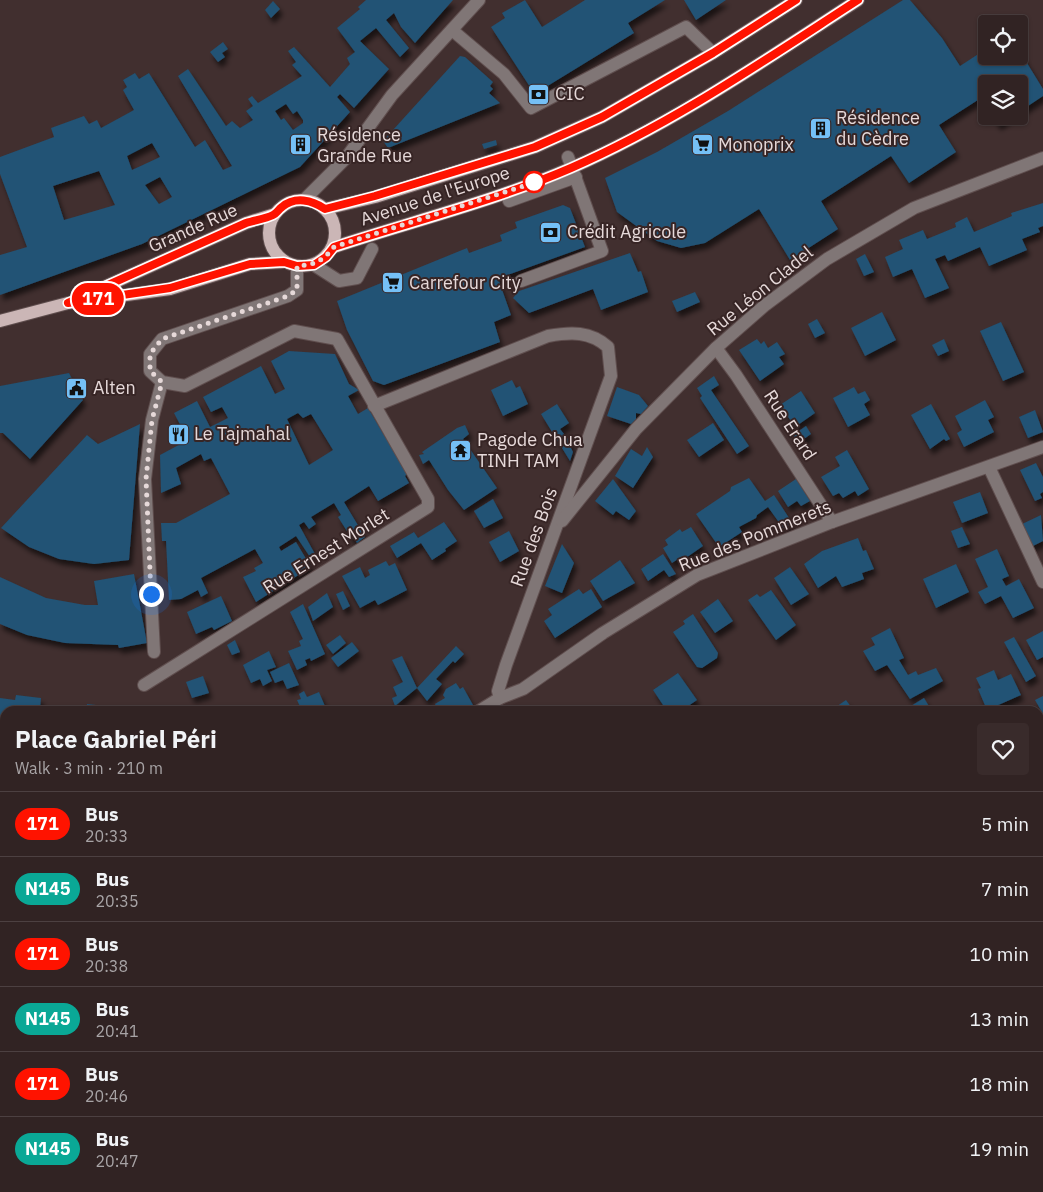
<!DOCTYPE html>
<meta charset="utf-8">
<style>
body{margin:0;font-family:"IBM Plex Sans",sans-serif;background:#392b2b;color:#f1f3f6;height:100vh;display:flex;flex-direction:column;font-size:19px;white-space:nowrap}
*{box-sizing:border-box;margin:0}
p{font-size:16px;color:#a8a4a6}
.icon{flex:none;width:28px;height:28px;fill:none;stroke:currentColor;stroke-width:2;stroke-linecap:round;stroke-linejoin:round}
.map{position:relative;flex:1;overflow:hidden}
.drawer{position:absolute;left:0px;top:706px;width:1044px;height:486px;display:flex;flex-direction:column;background:#312323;border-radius:15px 15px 0 0;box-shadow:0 1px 4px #0004,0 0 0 1px #4c4041}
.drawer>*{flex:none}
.badge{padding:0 10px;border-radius:16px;font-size:18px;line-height:32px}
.fabs{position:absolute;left:978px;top:15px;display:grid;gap:10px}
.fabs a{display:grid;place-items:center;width:50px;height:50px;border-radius:5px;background:#312323;box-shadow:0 1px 4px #0004,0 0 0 1px #4c4041;font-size:25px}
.you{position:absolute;width:25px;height:25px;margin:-12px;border:4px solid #fff;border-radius:50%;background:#1a73e8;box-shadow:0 0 0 8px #1a73e833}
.map>.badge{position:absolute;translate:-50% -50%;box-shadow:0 0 0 2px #fff}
.round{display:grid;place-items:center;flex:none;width:52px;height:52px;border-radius:5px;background:#392b2b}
.headline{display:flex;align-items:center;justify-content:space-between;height:85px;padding:0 15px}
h1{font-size:24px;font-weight:800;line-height:38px}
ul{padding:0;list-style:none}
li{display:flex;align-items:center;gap:15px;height:65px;padding:0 15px;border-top:1px solid #4c4041}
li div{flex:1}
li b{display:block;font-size:19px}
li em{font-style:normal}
li .badge{min-width:55px;font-weight:700;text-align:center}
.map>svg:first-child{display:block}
.building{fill:#215274;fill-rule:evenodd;filter:url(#shadow)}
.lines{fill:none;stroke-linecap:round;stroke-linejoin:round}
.minor-casing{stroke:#5f4e4e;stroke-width:14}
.major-casing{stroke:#5f4e4e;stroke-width:14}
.minor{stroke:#807676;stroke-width:12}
.major{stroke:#cbb6b6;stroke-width:12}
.rail-casing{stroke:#9d8e8e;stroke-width:5.5}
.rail{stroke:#372525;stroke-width:4;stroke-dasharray:11;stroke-linecap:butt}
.line-casing{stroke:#fff;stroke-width:11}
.line{stroke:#ff1300;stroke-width:8}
.walk{stroke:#e6d9d9;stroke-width:5;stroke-dasharray:0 9}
.stop-dot{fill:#fff;stroke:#ff1300;stroke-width:2.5}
.labels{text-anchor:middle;stroke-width:4;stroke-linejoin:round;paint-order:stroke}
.poi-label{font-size:18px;fill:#e6d9d9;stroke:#372525;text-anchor:start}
.street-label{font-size:18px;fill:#e6d9d9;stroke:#372525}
</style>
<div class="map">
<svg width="1043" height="1192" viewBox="0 0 1043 1192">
<defs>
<filter id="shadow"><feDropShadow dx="3" dy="5.5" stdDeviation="2.5" flood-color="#0009"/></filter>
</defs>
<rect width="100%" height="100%" fill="#412f2f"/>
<!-- building -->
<g class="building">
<path d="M 366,0 L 453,0 L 415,43 L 401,27 L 394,13 L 386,20 L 409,48 L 400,57 L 376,28 L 360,41 L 389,69 L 354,108 L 340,94 L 337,97 L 350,112 L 300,167 L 142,244 L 0,295 L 0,255 L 27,247 L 0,174 L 0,157 L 54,137 L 51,128 L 84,116 L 89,124 L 97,120 L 101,128 L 134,110 L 123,90 L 127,87 L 123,80 L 135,73 L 139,79 L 149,73 L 195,147 L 205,140 L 223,170 L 232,166 L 178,76 L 188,69 L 226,126 L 232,121 L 240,128 L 253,120 L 246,111 L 253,106 L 248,99 L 252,96 L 258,103 L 302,76 L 292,65 L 296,62 L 288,51 L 294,47 L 330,87 L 350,64 L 347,58 L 355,52 L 337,28 L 360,9 L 358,7 ZM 286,104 L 293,114 L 297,111 L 303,120 L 303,123 L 293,130 L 284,118 L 281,120 L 275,111 ZM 152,143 L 160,157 L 132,170 L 127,156 ZM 99,171 L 115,205 L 64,220 L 53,186 ZM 160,177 L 172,197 L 159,204 L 145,185 Z"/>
<polygon points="525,0 542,27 585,0 665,0 628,23 634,33 541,90 532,90 491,27 505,18 502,13"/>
<polygon points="684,0 726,0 696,20"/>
<polygon points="903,0 910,0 942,38 960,66 986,49 986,56 1019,56 1019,50 1043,89 1043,96 1019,112 1019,84 986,84 986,106 981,98 939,125 956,152 909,183 891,156 821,201 838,229 790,260 759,209 705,243 681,248 657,241 617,212 605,178 657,152 728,111"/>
<polygon points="273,1 280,9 271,18 265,10"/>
<polygon points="223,42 228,49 222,53 225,57 218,62 210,52"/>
<polygon points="460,56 465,57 493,82 490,86 493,89 489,93 500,103 388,148 383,141"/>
<polygon points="993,116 1011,116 998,125"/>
<polygon points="496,140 497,145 484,149 482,144"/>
<polygon points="1043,203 1043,226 1038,228 1040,232 1022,239 1027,250 989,266 980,247 948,261 945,255 935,259 949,288 925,298 912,269 893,277 885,257 903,249 899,240 923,230 927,239 956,227 955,223 967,217 974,232 1012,216 1011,213"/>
<polygon points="563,205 570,208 585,247 502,277 499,281 511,315 494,322 500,342 384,385 373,381 347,330 337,301 467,248 469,253 502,241 500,235 517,228 515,222"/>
<polygon points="630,253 638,272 641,271 648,292 601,310 593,289 529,313 513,298 519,291"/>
<polygon points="865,254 874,272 864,276 856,259"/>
<polygon points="695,292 700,302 677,312 672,301"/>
<polygon points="882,312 896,340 865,356 851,328"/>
<polygon points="817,319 825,333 815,338 808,324"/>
<polygon points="1001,322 1024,372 1003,381 980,331"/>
<polygon points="757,339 761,344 764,341 768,348 777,342 785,354 779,357 784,364 760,381 739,350"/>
<polygon points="944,339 949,351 938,356 932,345"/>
<path d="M 289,351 L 335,354 L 349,384 L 359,390 L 348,396 L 358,414 L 368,408 L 407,474 L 405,476 L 409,483 L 378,501 L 369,486 L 344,502 L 365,537 L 357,543 L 354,538 L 352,539 L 338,517 L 341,515 L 334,503 L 311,517 L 316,524 L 309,529 L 304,522 L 299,525 L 315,554 L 310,557 L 296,536 L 279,547 L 281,551 L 296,542 L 311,567 L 256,602 L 243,577 L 256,571 L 254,568 L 263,563 L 255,549 L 201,578 L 208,593 L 201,597 L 198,590 L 181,599 L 169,600 L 166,541 L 162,541 L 161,523 L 176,523 L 230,494 L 211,458 L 204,461 L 201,454 L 176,468 L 181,484 L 161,493 L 160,455 L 188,440 L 174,413 L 197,401 L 210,427 L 228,418 L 222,407 L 211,412 L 203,397 L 261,366 L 275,394 L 285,389 L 271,361 ZM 298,413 L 303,418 L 311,414 L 333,450 L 309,465 L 287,419 Z"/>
<polygon points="69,373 83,400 30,459 3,433 0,433 0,386"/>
<polygon points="714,376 719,385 711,390 749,446 737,454 700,398 702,396 697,388"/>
<polygon points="512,380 516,388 520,386 528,404 503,416 491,390"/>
<polygon points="617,387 639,395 648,406 641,414 636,413 636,419 631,424 607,416"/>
<polygon points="854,387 858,394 865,391 870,400 864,404 870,415 848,427 833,398"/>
<polygon points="801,391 815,413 795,427 780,405"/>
<polygon points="985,400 994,417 988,420 994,432 964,447 957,433 962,430 955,416"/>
<polygon points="557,404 569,423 560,429 572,444 570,446 573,452 570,461 541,414"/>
<polygon points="931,404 950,439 946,441 944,439 930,449 911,415"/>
<polygon points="1035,410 1043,432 1028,438 1019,417"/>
<polygon points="713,423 724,440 699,457 687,440"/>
<polygon points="140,424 129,560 94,564 59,559 29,547 1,528 87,435 98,444"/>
<polygon points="465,425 469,434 463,439 497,488 464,510 448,490 429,460 423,464 419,455 424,454 422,452 457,428"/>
<polygon points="806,426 811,434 798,443 793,435"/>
<polygon points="647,447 653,457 633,488 615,476 631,449 642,456"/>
<polygon points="847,450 869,489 858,496 855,491 843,498 839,493 833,496 821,477 840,466 835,457"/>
<polygon points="1036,463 1043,477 1043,492 1040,494 1042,498 1035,501 1020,470"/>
<polygon points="749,478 765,501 774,495 793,524 783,528 768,507 757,515 756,518 739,527 742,532 719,547 696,514 730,491 731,487"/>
<polygon points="613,479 636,511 629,520 616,511 613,515 595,501"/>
<polygon points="796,479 810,501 801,506 797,501 788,507 778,491"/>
<polygon points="980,492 988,513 962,523 953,502"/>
<polygon points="493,499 503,518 484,528 474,511"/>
<polygon points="1041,515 1043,541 1031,547 1020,525"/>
<polygon points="444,522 457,541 445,549 446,551 432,560 421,543 397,558 390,546 414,532 418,538"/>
<polygon points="691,527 703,546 680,562 678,559 672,563 663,548 668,545 665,540 680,529 682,532"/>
<polygon points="962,527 970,544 958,548 951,531"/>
<polygon points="509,531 519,551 500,562 489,542"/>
<polygon points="858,538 863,551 866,550 874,569 862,573 864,579 842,587 836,576 818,588 804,564 822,551"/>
<polygon points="562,544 574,563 562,593 545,586"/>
<polygon points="997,549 1009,576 1002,579 1006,586 1019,579 1034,608 1013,618 1001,596 985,604 978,592 988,587 975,559"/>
<polygon points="663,554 676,574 669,577 664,570 648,581 641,569"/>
<polygon points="620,560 635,583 603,601 590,581"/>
<polygon points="386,561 389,566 395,563 407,590 378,605 375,600 360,608 342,576 360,567 365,578 370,575 368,570"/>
<polygon points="956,564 969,592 936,608 923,579"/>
<polygon points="790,567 809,594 791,605 774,578"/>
<polygon points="134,574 147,643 119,648 118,645 65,643 27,635 0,624 0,577 46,598 85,605 98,605 94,581"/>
<polygon points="579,589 583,594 591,589 602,607 555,638 544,621 552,615 548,609"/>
<polygon points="771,590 796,625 776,640 748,600 757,594 760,597"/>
<polygon points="343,591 350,606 343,610 336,594"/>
<polygon points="327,593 333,607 313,621 308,607"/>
<polygon points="221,596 232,621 214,630 212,627 196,634 187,612"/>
<polygon points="718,599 733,621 715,633 700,612"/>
<polygon points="303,604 325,654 311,661 310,658 305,660 307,665 297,670 288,651 301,646 299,641 303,639 290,612"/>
<polygon points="693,614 718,653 717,658 702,668 697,667 673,632 685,624 683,621"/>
<polygon points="890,628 904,658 899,660 908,675 916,671 918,675 936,668 943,681 910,699 887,665 875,671 863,651 875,645 871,638"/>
<polygon points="1043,631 1043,657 1037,660 1026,640"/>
<polygon points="340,635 346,643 333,654 326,645"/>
<polygon points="1014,637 1036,676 1026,682 1004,642"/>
<polygon points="235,640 240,652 232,655 227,645"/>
<polygon points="352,642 359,651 338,667 331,658"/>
<polygon points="456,646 464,654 455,663 453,661 436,679 442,684 427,701 417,688"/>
<polygon points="269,651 276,667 267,670 272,681 263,686 260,679 251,683 243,665"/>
<polygon points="402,656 417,688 395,706 392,698 397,696 393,687 403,682 392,660"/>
<polygon points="289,663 299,685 287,689 283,680 275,683 270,672"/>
<polygon points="994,670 998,680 1011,674 1021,695 987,710 978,689 981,688 976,678"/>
<polygon points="678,673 697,700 681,711 667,711 653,690"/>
<polygon points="203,676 209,693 192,698 186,682"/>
<polygon points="456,683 460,689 463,687 473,705 462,711 439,711 435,704 445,698 443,695 446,689"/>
<polygon points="304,691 307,697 319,692 327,711 302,711 297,700 301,699 299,694"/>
<polygon points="16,695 41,698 40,709 50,711 5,711 5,721 0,721 0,698 15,700"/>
<polygon points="1043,696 1043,714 1035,700"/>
<polygon points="924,698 932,711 914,711 911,706"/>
<polygon points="846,700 854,711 830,711"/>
<polygon points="87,704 96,705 96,711 86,711"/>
<polygon points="3,769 5,769 5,800 0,796"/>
<polygon points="1039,907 1043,912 1043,943 1039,947"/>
<polygon points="5,934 5,984 0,986 0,935"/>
<polygon points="1043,1023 1043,1045 1039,1047 1039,1025"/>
<polygon points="1043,1182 1043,1192 1011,1192 1025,1188 1039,1188 1039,1184"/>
<polygon points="584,1188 656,1188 658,1192 586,1192"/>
<polygon points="788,1188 806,1188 808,1190 791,1192"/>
</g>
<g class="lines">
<defs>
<g id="minor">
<polyline points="452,30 504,74 531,108 686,27 713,53"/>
<polyline points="304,200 346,158 392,95 479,0"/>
<polyline points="509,201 576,177"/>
<polyline points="314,265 339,281 357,278 372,249"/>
<polyline points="521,281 602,251 568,157"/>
<polyline points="716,348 736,375 832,522"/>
<path d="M 374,406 L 548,336 C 571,332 590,331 608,347 L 611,376 L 506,665 L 498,691 L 500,698"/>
<polyline points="989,467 1043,582"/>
<polyline points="562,521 636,429 716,348 764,306 827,259 914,208 1043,158"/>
<polyline points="154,652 145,479 152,420 162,382"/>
<polyline points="144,685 428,507 428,499 337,339 294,331 185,386 162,382 150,371 150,354 162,339 288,296 297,290 297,266"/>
<polyline points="479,711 500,698 523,689 603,633 697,575 832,522 1043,447"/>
<polyline points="0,727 5,727"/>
<polyline points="0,834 5,839"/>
<polyline points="1039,997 1043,993"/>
<polyline points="1039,1135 1043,1134"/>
<polyline points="473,1188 475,1192"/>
<polyline points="201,1192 213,1188"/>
<polyline points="832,1192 849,1188"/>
</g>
<g id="major">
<circle cx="302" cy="233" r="33"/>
<polyline points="325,209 375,197 535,147 602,117 713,53 796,0"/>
<path d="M 334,247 C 413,221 495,201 571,168 C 672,124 765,60 858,0"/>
<polyline points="82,297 246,223 275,214"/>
<polyline points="0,321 68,303 170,289 250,264 284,262"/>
</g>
</defs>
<!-- minor casing -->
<use href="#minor" class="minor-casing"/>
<!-- major casing -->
<use href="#major" class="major-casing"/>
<!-- minor -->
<use href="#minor" class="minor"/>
<!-- major -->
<use href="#major" class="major"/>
<defs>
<g id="rail">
<polyline points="1039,830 1043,828"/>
<polyline points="1039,843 1043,841"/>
<polyline points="1039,873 1043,871"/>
<polyline points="1039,886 1043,885"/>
<polyline points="0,1187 5,1185"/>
<polyline points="24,1192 35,1188"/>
<polyline points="83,1192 96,1188"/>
<polyline points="125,1192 139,1188"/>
</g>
</defs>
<!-- rail casing -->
<use href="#rail" class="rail-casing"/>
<!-- rail -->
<use href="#rail" class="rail"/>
</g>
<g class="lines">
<defs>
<path id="line" d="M 796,0 L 713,53 L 602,117 L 535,147 L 375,196 L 325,209 C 312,200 295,196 282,207 C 278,210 277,213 273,215 C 265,219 255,220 246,223 L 68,303 L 170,288 L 250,264 L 284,262 L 297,266 L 314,265 L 326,257 L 334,247 C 413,221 495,201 571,168 C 672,124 765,60 858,0"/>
</defs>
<!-- line casing -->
<use href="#line" class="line-casing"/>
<!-- line -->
<use href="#line" class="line"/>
<!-- walk -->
<path class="walk" d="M 151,594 L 146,479 L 152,420 L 162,382 L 150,371 L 150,354 L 162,339 L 288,296 L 297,290 L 297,266 C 314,265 323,261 334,247 L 539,181 L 534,182"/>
</g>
<!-- icons -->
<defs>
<symbol id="bank-square" viewBox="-11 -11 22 22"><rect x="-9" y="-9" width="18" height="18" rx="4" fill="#75c0f6" stroke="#372525"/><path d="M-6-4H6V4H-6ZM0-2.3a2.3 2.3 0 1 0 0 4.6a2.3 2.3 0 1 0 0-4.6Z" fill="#111"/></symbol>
<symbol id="building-square" viewBox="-11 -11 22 22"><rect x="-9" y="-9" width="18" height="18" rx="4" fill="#75c0f6" stroke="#372525"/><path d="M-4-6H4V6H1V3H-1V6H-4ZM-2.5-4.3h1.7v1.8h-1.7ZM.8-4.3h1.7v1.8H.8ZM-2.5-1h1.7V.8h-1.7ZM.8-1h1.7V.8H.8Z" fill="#111"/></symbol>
<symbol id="supermarket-square" viewBox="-11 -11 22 22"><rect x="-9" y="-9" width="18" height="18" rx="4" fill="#75c0f6" stroke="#372525"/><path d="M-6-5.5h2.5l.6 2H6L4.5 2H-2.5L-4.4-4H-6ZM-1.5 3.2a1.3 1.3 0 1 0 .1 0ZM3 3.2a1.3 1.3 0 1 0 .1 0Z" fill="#111"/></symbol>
<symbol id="civic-square" viewBox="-11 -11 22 22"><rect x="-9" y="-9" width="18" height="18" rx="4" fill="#75c0f6" stroke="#372525"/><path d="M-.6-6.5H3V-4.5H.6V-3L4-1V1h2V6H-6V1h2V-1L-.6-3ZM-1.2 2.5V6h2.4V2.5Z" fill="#111"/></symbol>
<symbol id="restaurant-square" viewBox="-11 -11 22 22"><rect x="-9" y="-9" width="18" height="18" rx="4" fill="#75c0f6" stroke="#372525"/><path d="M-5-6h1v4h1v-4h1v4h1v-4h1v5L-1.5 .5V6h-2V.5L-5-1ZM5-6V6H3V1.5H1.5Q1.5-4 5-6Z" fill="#111"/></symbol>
<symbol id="temple-square" viewBox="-11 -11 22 22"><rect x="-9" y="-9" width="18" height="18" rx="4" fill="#75c0f6" stroke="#372525"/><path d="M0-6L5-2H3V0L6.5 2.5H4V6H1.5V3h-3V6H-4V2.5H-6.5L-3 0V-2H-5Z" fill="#111"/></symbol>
</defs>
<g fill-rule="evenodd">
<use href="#bank-square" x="526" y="82" width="25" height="25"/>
<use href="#building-square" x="808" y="116" width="25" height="25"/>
<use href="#building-square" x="288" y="132" width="25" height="25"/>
<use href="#supermarket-square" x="690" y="132" width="25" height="25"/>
<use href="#bank-square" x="538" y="220" width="25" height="25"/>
<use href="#supermarket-square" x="380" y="270" width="25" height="25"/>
<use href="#civic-square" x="64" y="376" width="25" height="25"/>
<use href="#restaurant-square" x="166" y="422" width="25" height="25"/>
<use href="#temple-square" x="448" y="438" width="25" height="25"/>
</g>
<!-- markers -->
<circle class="stop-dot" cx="534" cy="182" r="10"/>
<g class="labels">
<!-- poi labels -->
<g class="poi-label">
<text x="555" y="100">CIC</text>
<text x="836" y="124">Résidence<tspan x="836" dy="21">du Cèdre</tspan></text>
<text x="317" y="141">Résidence<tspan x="317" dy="21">Grande Rue</tspan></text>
<text x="718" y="151">Monoprix</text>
<text x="567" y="238">Crédit Agricole</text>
<text x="409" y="289">Carrefour City</text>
<text x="93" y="394">Alten</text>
<text x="194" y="440">Le Tajmahal</text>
<text x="477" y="446">Pagode Chua<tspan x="477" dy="21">TINH TAM</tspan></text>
</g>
<!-- street labels -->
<g class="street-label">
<text transform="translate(435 196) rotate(-18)" y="6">Avenue de l'Europe</text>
<text transform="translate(193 228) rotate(-24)" y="6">Grande Rue</text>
<text transform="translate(760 291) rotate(-39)" y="6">Rue Léon Cladel</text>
<text transform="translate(790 425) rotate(57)" y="6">Rue Erard</text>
<text transform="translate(755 536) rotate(-22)" y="6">Rue des Pommerets</text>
<text transform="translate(534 537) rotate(-70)" y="6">Rue des Bois</text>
<text transform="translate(326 551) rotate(-32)" y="6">Rue Ernest Morlet</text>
</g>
</g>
</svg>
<div class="fabs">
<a><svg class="icon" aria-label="locate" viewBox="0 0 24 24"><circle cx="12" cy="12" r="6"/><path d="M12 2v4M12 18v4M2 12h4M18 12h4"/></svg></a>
<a><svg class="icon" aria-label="layers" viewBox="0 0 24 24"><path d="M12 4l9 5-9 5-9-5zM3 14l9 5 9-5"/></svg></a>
</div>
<div class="you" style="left:151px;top:594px"></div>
<b class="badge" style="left:98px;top:299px;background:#ff1300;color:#fff">171</b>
<section class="drawer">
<div class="headline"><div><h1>Place Gabriel Péri</h1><p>Walk · 3 min · 210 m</p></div><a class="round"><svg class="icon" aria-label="heart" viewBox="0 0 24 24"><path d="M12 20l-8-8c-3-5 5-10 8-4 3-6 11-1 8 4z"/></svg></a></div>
<ul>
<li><span class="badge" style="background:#ff1300;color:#fff">171</span><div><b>Bus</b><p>20:33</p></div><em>5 min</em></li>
<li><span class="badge" style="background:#0aa896;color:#fff">N145</span><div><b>Bus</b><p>20:35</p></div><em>7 min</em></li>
<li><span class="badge" style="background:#ff1300;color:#fff">171</span><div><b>Bus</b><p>20:38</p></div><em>10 min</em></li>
<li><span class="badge" style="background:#0aa896;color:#fff">N145</span><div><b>Bus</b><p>20:41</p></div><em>13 min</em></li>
<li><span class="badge" style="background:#ff1300;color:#fff">171</span><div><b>Bus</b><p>20:46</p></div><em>18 min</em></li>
<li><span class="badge" style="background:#0aa896;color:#fff">N145</span><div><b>Bus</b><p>20:47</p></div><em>19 min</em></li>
</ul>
</section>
</div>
